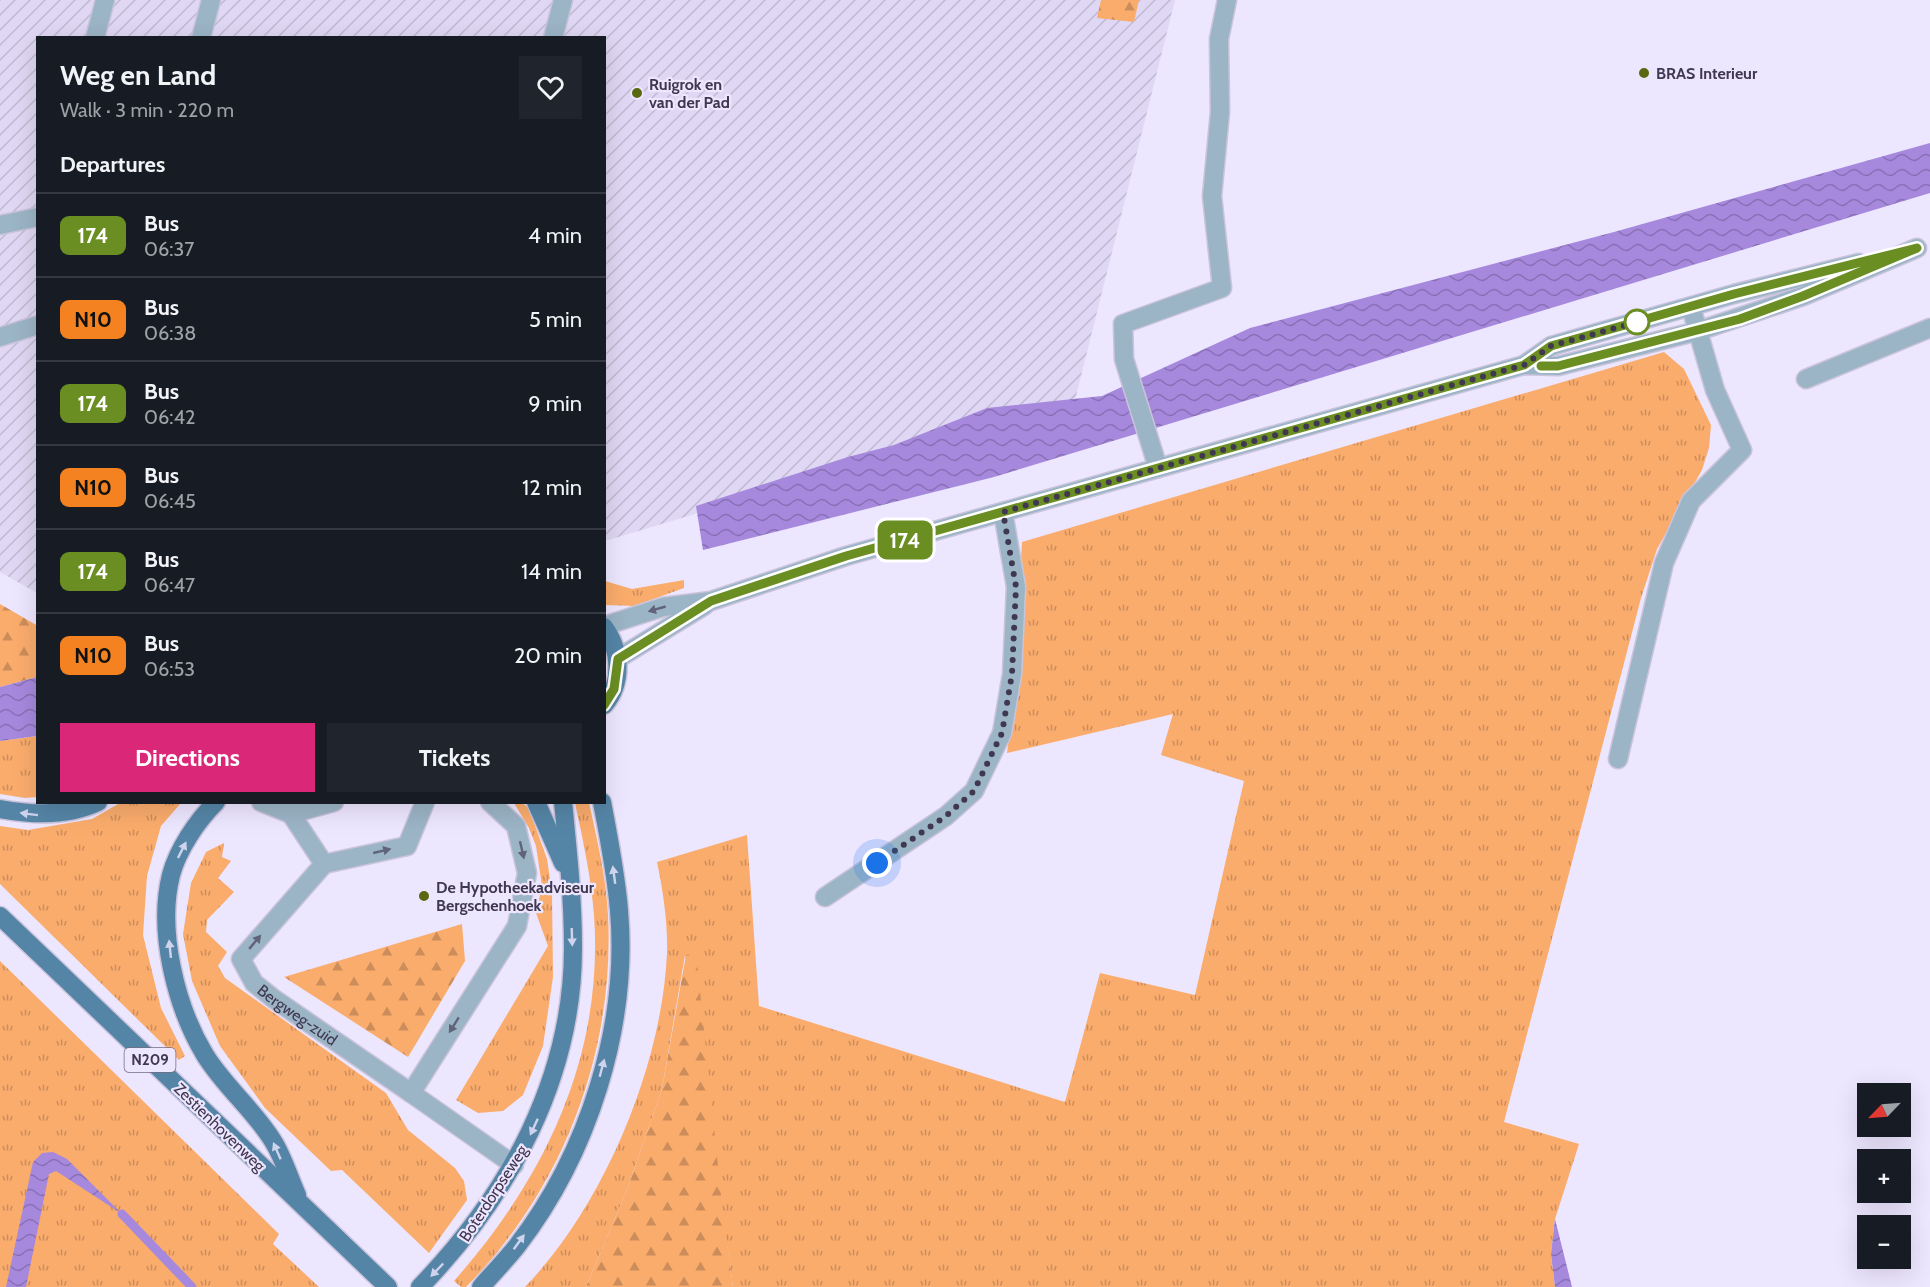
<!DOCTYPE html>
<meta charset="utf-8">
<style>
body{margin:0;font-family:Cabin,sans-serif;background:#20242c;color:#f1f3f6;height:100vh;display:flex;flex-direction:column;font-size:22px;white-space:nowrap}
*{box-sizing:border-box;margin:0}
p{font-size:20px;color:#9ea1a6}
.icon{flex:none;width:33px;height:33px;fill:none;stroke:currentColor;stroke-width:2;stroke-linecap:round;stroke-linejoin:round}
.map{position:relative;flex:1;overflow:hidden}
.details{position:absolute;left:36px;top:36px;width:570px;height:768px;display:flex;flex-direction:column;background:#171b24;border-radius:0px;box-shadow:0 6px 24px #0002}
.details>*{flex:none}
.badge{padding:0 12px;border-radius:9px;font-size:21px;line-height:39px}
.needle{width:39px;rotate:245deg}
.tools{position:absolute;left:1857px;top:1083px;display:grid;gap:12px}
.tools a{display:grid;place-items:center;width:54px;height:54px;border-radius:0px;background:#171b24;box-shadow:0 6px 24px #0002;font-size:30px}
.you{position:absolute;width:30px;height:30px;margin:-15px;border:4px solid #fff;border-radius:50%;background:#1a73e8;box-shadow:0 0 0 9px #1a73e833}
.map>.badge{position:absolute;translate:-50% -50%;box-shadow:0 0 0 3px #fff}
h2{padding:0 24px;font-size:22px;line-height:54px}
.round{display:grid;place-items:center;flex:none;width:63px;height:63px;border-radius:0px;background:#20242c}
.overview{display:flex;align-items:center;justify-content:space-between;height:102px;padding:0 24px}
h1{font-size:28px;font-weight:700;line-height:45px}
.cta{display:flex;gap:12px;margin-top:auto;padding:12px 24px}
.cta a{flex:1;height:69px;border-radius:0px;background:#db2777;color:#fff;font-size:24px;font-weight:700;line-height:69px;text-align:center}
.cta a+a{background:#20242c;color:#f1f3f6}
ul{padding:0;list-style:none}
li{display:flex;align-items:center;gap:18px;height:84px;padding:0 24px;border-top:2px solid #363941}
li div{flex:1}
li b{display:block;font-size:22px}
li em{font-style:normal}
li .badge{min-width:66px;font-weight:700;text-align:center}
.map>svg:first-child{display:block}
.industrial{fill:url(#industrial-furrows)}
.grass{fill:url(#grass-tufts)}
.forest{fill:url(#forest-firs)}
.water{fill:url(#water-waves)}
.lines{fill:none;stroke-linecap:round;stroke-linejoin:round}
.stream{stroke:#a688dd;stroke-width:9}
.minor-casing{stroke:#cac3dc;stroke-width:21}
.major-casing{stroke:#cac3dc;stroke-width:21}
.minor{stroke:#9bb4c6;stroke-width:18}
.major{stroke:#5585a6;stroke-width:18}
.oneway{fill:#606379}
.oneway2{fill:#cfd3ed}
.line-casing{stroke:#fff;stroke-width:14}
.line{stroke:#6b8e23;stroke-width:9}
.walk{stroke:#403750;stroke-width:6;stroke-dasharray:0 10.8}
.poi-dot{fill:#5a6811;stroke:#ede6ff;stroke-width:2}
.stop-dot{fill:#fff;stroke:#6b8e23;stroke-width:3}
.labels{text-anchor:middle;stroke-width:4.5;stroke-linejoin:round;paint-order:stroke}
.shield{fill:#ede6ff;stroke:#746c84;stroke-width:1.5}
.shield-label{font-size:15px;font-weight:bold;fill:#403750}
.poi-label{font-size:16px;font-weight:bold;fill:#403750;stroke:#ede6ff;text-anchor:start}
.street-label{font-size:16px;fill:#403750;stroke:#ede6ff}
</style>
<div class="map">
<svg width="1930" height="1287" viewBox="0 0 1930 1287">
<defs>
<pattern id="industrial-furrows" width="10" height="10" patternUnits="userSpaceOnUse" patternTransform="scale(1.5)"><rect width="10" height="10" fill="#dfd7f3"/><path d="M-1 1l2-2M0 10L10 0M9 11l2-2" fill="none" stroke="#c0b9d2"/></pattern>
<pattern id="grass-tufts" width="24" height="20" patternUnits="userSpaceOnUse" patternTransform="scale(1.5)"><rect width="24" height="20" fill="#faac6c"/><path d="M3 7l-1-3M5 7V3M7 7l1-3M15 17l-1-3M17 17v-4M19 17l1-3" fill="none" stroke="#cc8d5b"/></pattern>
<pattern id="forest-firs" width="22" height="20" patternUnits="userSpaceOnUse" patternTransform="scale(1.5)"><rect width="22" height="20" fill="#faac6c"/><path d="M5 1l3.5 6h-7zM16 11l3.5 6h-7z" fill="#cc8d5b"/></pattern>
<pattern id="water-waves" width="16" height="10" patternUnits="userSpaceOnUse" patternTransform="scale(1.5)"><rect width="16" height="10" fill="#a688dd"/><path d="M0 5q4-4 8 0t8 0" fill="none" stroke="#8970b6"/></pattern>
</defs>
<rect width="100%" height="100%" fill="#ede6ff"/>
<!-- industrial -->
<polygon class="industrial" points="0,0 1175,0 1075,400 605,541 604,38 38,38 37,593 0,572"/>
<!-- grass -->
<g class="grass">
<path d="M 1664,352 L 1684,369 L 1711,425 L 1709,448 L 1702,470 L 1657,549 L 1641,598 L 1504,1122 L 1579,1144 L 1555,1219 L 1551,1254 L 1555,1287 L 733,1287 L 685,955 L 662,1089 L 628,1187 L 586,1287 L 525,1287 C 604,1205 662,1066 667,953 C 668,923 663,891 657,862 L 747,835 L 759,1006 L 1065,1102 L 1100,973 L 1195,995 L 1244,781 L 1161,755 L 1173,714 L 1007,753 L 1013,703 L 1022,542 Z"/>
<polygon points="684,580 684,588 634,606 605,605 605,581 632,589"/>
<polygon points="37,736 37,797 25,798 0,794 0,741"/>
<polygon points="120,803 181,803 161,826 147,876 143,935 161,1008 185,1056 179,1060 0,884 0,826 28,830 92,819"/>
<polygon points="514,803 523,803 529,809 547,859 552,893 553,977 543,1046 523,1095 503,1111 478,1113 456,1100 548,946 536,913 542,886 536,846 529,828"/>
<path d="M 575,803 L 589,803 C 597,839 606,877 608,915 C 615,1052 563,1189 466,1287 L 461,1287 L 454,1281 C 545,1178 604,1056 594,915 C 591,877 583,840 575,803 Z"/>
<polygon points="224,843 222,857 231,861 218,878 234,892 207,920 206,932 227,952 218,966 225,978 386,1093 408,1130 455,1168 464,1181 467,1200 429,1253 342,1170 331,1171 265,1108 220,1046 192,981 183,934 191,883 206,852"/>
<polygon points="0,961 279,1234 273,1244 319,1287 0,1287"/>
</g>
<!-- forest -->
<g class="forest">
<polygon points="1101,0 1139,0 1134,22 1097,18"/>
<polygon points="0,604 38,626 37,677 0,687"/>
<polygon points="462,924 465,961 408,1057 284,977"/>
<polygon points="696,953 722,1205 733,1287 586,1287 628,1187 662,1089 686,955"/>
</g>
<!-- water -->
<g class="water">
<polygon points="1930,143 1930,193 994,477 703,550 696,506 848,457 894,445 987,408 1102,396 1250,328 1614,232"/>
<polygon points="37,677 37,736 0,741 0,687"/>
<polygon points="53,1152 67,1159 122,1214 56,1171 49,1174 26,1287 6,1287 33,1162 42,1153"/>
<polygon points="1555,1219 1572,1287 1555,1287 1551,1254"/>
</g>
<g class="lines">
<!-- stream -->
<polyline class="stream" points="122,1214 192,1287"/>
<defs>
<g id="minor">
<polyline points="95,38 105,0"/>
<polyline points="201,38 211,0"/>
<polyline points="553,38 563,0"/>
<polyline points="0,225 38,217"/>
<polyline points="0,337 38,325"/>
<polyline points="1524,365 1551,346 1734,294 1859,263"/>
<polyline points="1806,379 1930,328"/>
<polyline points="1158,468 1124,359 1123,324 1222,288 1212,196 1220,112 1219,39 1227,0"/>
<polyline points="604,626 663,607 711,601 846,556 1524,365 1558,366 1698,331 1803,296 1917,248"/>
<polyline points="617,659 705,605"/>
<polyline points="1618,759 1664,563 1691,501 1742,450 1715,390 1691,307"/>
<polyline points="261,802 291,814"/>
<path id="s1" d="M 334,802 L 291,814 L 324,864 L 241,959 L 254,983 L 274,999 L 411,1093 L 517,926 L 527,873 L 516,826 L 490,802"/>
<polyline points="324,864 407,846 425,802"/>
<polyline points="825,897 946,816 974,791 1002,733 1012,674 1016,587 1003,512"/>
<polyline points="411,1093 514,1165"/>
</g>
<g id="major">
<path d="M 604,627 C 621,650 623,683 604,705"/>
<path d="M 216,802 C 197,821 178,849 171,875 C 157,931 176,1007 205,1055 C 224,1086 254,1110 273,1141 C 283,1157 289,1177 297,1195"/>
<polyline points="536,802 563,863"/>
<path d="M 0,809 C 32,815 67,817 98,802"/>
<polyline points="0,916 388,1287"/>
<path d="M 420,1287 C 509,1195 573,1078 573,948 C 573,899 568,851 563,802"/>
<path d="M 481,1287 C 493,1273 506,1260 517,1246 C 588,1154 629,1027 619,910 C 616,874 609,838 602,802"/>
</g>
</defs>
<!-- minor casing -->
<use href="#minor" class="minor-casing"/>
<!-- major casing -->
<use href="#major" class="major-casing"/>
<!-- minor -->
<use href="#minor" class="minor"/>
<!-- major -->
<use href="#major" class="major"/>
</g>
<!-- one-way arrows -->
<defs><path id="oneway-solid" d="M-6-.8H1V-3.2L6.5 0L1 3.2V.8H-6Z" transform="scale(1.5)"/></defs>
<g class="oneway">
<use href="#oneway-solid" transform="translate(657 609) rotate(164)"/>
<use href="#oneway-solid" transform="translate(522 850) rotate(77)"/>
<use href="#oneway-solid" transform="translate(382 851) rotate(-13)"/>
<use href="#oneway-solid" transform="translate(255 942) rotate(-50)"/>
<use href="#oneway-solid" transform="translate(454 1025) rotate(122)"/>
</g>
<g class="oneway2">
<use href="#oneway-solid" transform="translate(29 814) rotate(-173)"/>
<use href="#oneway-solid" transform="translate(182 850) rotate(-63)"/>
<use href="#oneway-solid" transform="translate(614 875) rotate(-98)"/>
<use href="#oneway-solid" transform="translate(572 937) rotate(88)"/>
<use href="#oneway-solid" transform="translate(170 949) rotate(-96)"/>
<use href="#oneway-solid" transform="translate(602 1068) rotate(-75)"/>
<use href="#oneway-solid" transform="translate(534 1127) rotate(115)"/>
<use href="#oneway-solid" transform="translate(277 1151) rotate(-114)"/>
<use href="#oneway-solid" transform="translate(519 1242) rotate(-54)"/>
<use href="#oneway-solid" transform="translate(437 1270) rotate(134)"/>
</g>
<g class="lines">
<defs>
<polyline id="line" points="604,705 614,689 618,659 711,601 846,556 1524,365 1551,346 1734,294 1917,248 1803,296 1740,319 1558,366 1541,366"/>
</defs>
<!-- line casing -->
<use href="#line" class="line-casing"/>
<!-- line -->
<use href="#line" class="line"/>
<!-- walk -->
<polyline class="walk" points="877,863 946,816 974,791 1002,733 1012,674 1016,587 1003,512 1524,365 1551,346 1637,322"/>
</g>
<!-- markers -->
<g class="poi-dot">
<circle cx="1644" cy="73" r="6"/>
<circle cx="637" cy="93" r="6"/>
<circle cx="424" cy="896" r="6"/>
</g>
<circle class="stop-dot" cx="1637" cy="322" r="12"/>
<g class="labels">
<!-- shield labels -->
<rect class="shield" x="124.5" y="1048" width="51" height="24" rx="4.5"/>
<g class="shield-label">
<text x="150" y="1065">N209</text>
</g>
<!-- poi labels -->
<g class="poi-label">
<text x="1656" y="79">BRAS Interieur</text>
<text x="649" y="90">Ruigrok en<tspan x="649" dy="18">van der Pad</tspan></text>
<text x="436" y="893">De Hypotheekadviseur<tspan x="436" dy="18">Bergschenhoek</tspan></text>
</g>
<!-- street labels -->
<g class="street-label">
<text dy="6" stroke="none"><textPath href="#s1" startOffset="312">Bergweg-zuid</textPath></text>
<text transform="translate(220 1127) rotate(44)" y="6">Zestienhovenweg</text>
<text transform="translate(493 1193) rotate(-57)" y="6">Boterdorpseweg</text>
</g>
</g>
</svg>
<div class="tools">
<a><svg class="needle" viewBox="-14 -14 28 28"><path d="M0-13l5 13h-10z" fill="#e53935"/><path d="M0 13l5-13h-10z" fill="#9ea1a6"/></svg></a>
<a>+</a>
<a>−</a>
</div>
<div class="you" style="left:877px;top:863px"></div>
<b class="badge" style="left:905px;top:540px;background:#6b8e23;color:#fff">174</b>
<section class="details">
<div class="overview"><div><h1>Weg en Land</h1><p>Walk · 3 min · 220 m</p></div><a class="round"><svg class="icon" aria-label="heart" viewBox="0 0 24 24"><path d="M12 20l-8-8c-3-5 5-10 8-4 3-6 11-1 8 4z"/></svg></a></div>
<h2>Departures</h2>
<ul>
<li><span class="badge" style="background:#6b8e23;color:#fff">174</span><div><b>Bus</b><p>06:37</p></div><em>4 min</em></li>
<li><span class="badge" style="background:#f58220;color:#111">N10</span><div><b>Bus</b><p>06:38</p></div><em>5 min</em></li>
<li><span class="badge" style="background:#6b8e23;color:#fff">174</span><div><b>Bus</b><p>06:42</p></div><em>9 min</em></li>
<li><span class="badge" style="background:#f58220;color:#111">N10</span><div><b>Bus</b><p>06:45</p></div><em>12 min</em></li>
<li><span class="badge" style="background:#6b8e23;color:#fff">174</span><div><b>Bus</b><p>06:47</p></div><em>14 min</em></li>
<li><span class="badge" style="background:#f58220;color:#111">N10</span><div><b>Bus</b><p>06:53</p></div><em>20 min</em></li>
</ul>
<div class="cta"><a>Directions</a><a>Tickets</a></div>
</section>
</div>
